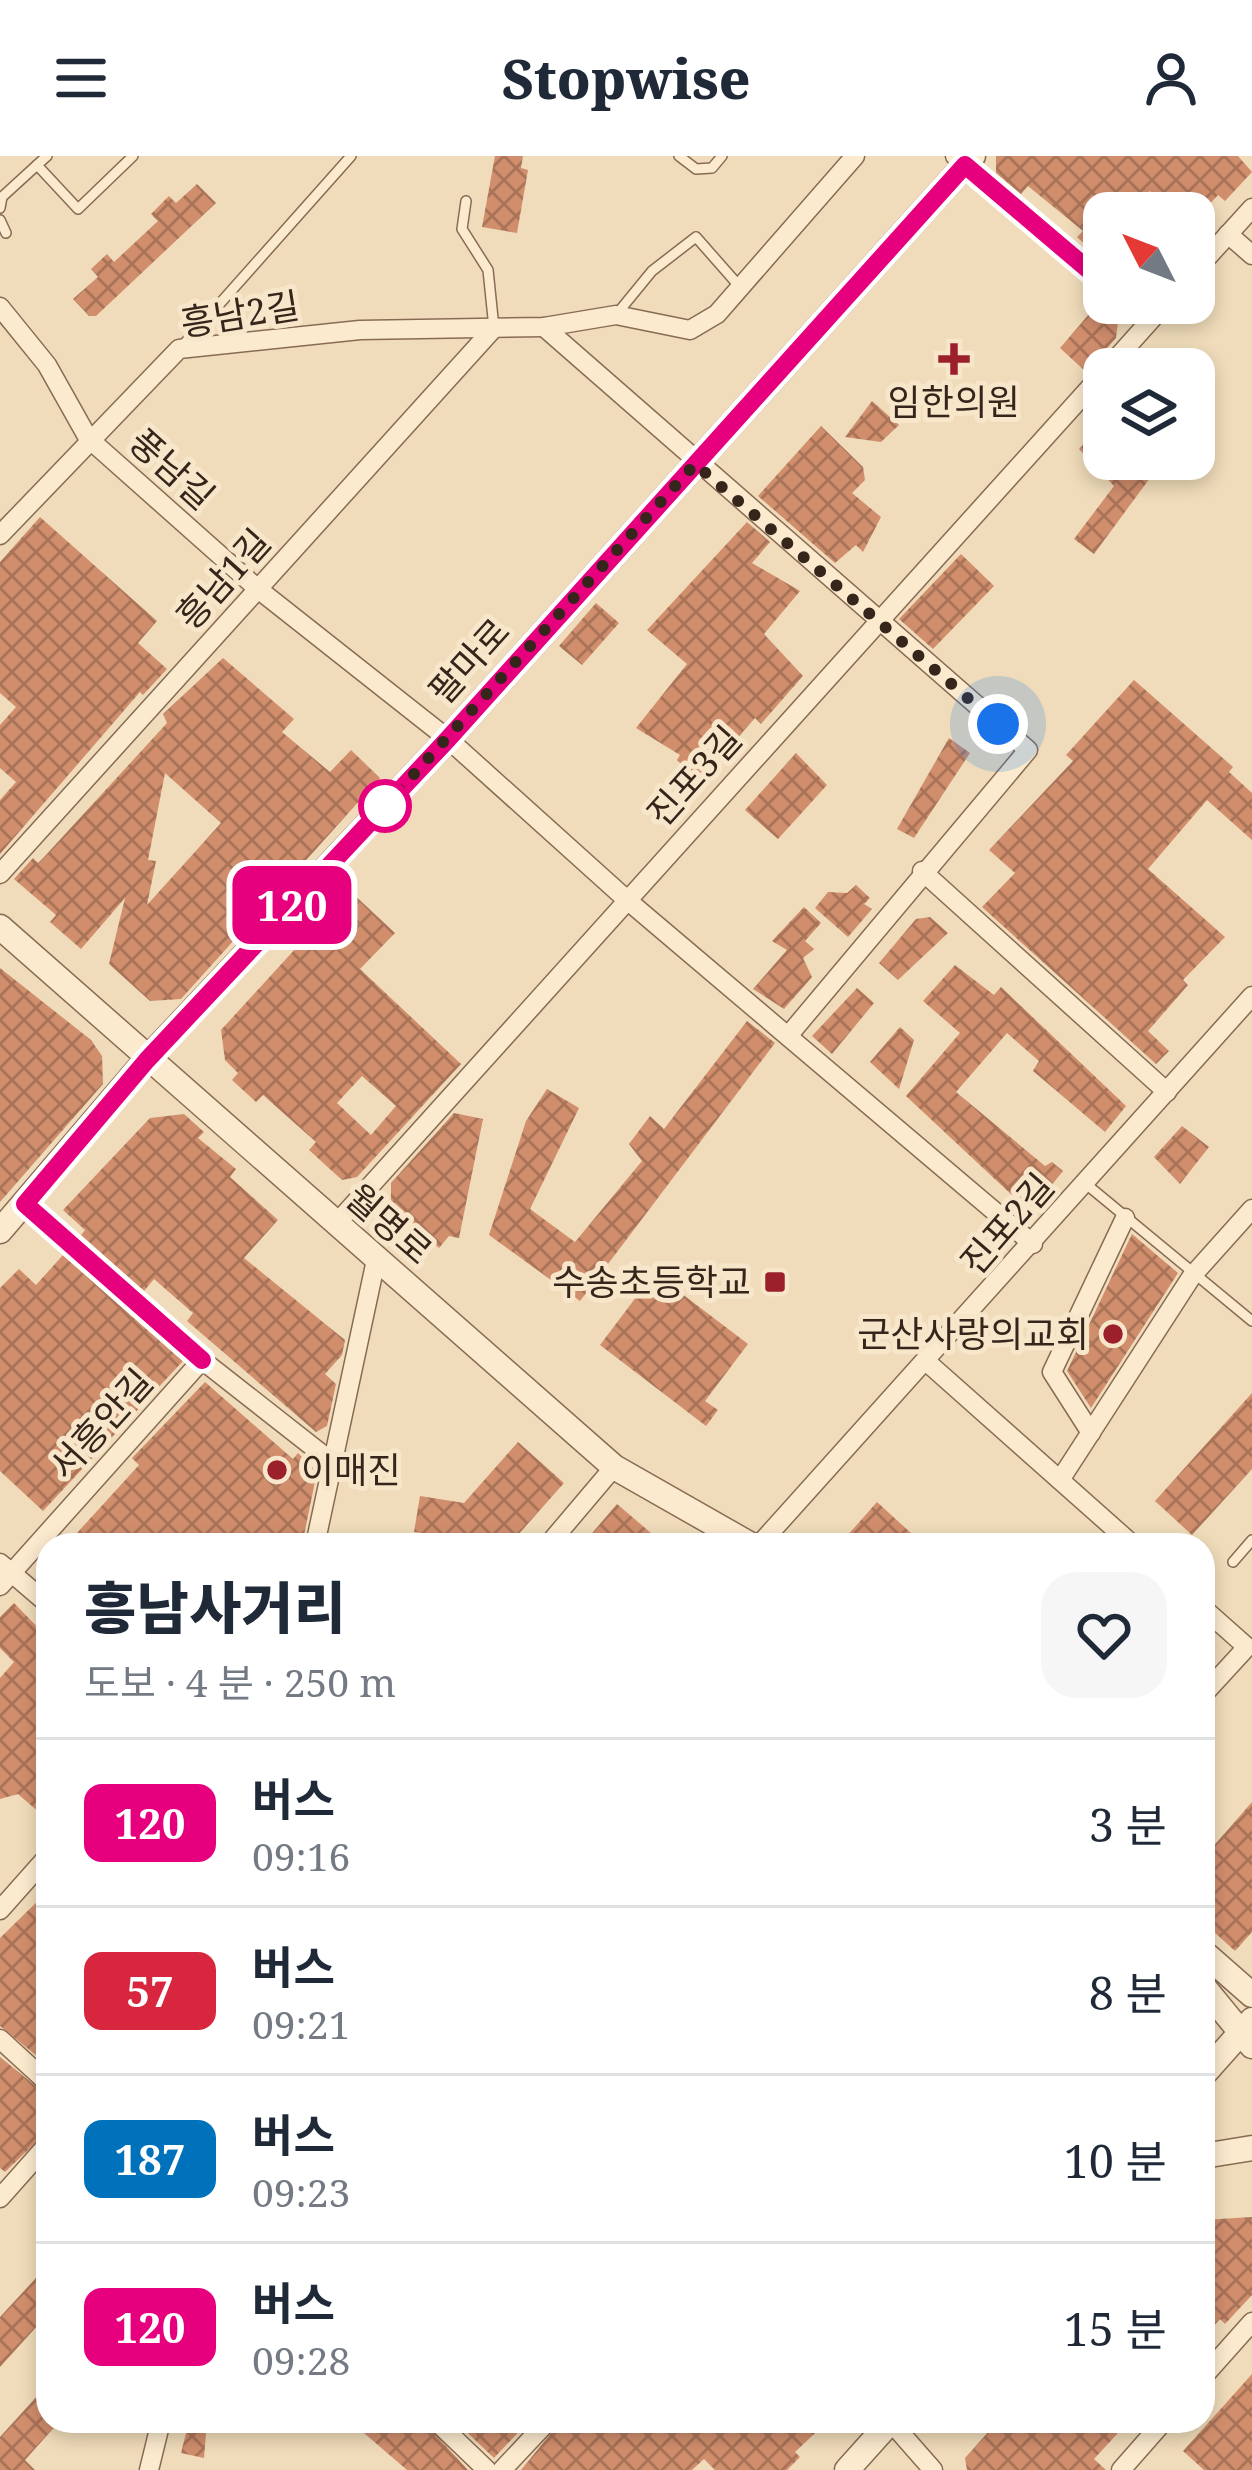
<!DOCTYPE html>
<html lang="ko">
<meta charset="utf-8">
<style>
body{margin:0;font-family:"Noto Serif","Noto Sans KR",serif;background:#f6f6f7;color:#1f2937;height:100vh;display:flex;flex-direction:column;font-size:45px;white-space:nowrap}
*{box-sizing:border-box;margin:0}
p{font-size:39px;color:#747a83}
.icon{flex:none;width:66px;height:66px;fill:none;stroke:currentColor;stroke-width:2;stroke-linecap:round;stroke-linejoin:round}
.map{position:relative;flex:1;overflow:hidden}
.details{position:absolute;left:36px;top:1377px;width:1179px;height:900px;display:flex;flex-direction:column;background:#fff;border-radius:36px;box-shadow:0 6px 18px #0003}
.details>*{flex:none}
.badge{padding:0 24px;border-radius:18px;font-size:42px;line-height:78px}
.needle{width:78px;rotate:312deg}
.fabs{position:absolute;left:1083px;top:36px;display:grid;gap:24px}
.fabs a{display:grid;place-items:center;width:132px;height:132px;border-radius:24px;background:#fff;box-shadow:0 6px 18px #0003;font-size:60px}
.you{position:absolute;width:60px;height:60px;margin:-30px;border:9px solid #fff;border-radius:50%;background:#1a73e8;box-shadow:0 0 0 18px #1a73e833}
.map>.badge{position:absolute;translate:-50% -50%;box-shadow:0 0 0 6px #fff}
.round{display:grid;place-items:center;flex:none;width:126px;height:126px;border-radius:36px;background:#f6f6f7}
.summary{display:flex;align-items:center;justify-content:space-between;height:204px;padding:0 48px}
h1{font-size:57px;font-weight:800;line-height:90px}
ul{padding:0;list-style:none}
li{display:flex;align-items:center;gap:36px;height:168px;padding:0 48px;border-top:3px solid #e0e1e3}
li div{flex:1}
li b{display:block;font-size:45px}
li em{font-style:normal}
li .badge{min-width:132px;font-weight:700;text-align:center}
header{display:flex;justify-content:space-between;align-items:center;height:156px;padding:0 48px;background:#fff;font-size:54px;font-weight:800}
.map>svg:first-child{display:block}
.building{fill:url(#building-cross-hatch);fill-rule:evenodd}
.lines{fill:none;stroke-linecap:round;stroke-linejoin:round}
.service-casing{stroke:#886b54;stroke-width:12}
.minor-casing{stroke:#886b54;stroke-width:21}
.tertiary-casing{stroke:#886b54;stroke-width:27}
.service{stroke:#fbeace;stroke-width:9}
.minor{stroke:#fbeace;stroke-width:18}
.tertiary{stroke:#fbeace;stroke-width:24}
.line-casing{stroke:#fff;stroke-width:27}
.line{stroke:#e6007e;stroke-width:18}
.walk{stroke:#36251a;stroke-width:12;stroke-dasharray:0 21.6}
.poi-dot{fill:#9b202b;stroke:#f7e6ca;stroke-width:4.5}
.stop-dot{fill:#fff;stroke:#e6007e;stroke-width:6}
.labels{text-anchor:middle;stroke-width:10;stroke-linejoin:round;paint-order:stroke}
.street-label{font-size:36px;fill:#36251a;stroke:#f7e6ca}
.poi-label{font-size:36px;fill:#36251a;stroke:#f7e6ca;text-anchor:end}
</style>
<header><svg class="icon" aria-label="menu" viewBox="0 0 24 24"><path d="M4 6h16M4 12h16M4 18h16"/></svg>Stopwise<svg class="icon" aria-label="person" viewBox="0 0 24 24"><circle cx="12" cy="8" r="4"/><path d="M4 21q1-7 8-7t8 7"/></svg></header>
<div class="map">
<svg width="1252" height="2314" viewBox="0 0 1252 2314">
<defs>
<pattern id="building-cross-hatch" width="8" height="8" patternUnits="userSpaceOnUse" patternTransform="scale(3)"><rect width="8" height="8" fill="#d18e6d"/><path d="M0 0l8 8M0 8l8-8" fill="none" stroke="#aa7459"/></pattern>
</defs>
<rect width="100%" height="100%" fill="#f0dcba"/>
<!-- building -->
<g class="building">
<polygon points="495,0 523,0 521,12 528,14 517,77 482,71"/>
<polygon points="996,0 1238,0 1252,16 1225,45 1218,39 1195,64 1194,57 1172,57 1150,35 1140,43 1150,57 1104,57 1104,107 1077,81 1083,75 1028,30 1021,38 996,17"/>
<polygon points="197,28 216,47 96,160 89,160 73,143 98,121 91,113 107,98 114,106 158,65 151,58 169,40 176,47"/>
<polygon points="1096,150 1118,166 1116,182 1086,216 1060,192"/>
<polygon points="872,245 899,269 881,286 845,281"/>
<polygon points="1104,266 1104,303 1164,303 1094,398 1074,383 1114,330 1079,293"/>
<polygon points="821,270 863,311 865,324 852,337 881,361 863,396 856,389 835,407 758,340"/>
<polygon points="40,361 157,465 138,487 167,513 143,539 140,536 0,698 0,644 16,626 0,612 0,569 16,551 0,537 0,406"/>
<polygon points="747,366 770,386 752,407 800,435 764,478 803,520 761,568 755,562 700,625 677,604 680,599 636,572 687,508 647,474"/>
<polygon points="961,398 994,430 933,493 899,463"/>
<polygon points="596,447 619,467 582,509 559,490"/>
<path d="M 223,502 L 294,563 L 282,576 L 330,616 L 351,594 L 380,622 L 181,843 L 150,845 L 109,808 L 125,742 L 81,793 L 50,766 L 56,759 L 14,723 L 33,702 L 38,707 L 45,700 L 167,567 L 163,558 ZM 165,617 L 221,667 L 147,749 L 156,705 L 148,704 Z"/>
<polygon points="1134,524 1233,611 1229,616 1252,637 1252,684 1207,644 1148,713 1225,781 1183,824 1188,829 1148,875 1169,895 1156,908 982,751 1015,717 989,694 1073,605 1066,599"/>
<polygon points="949,582 970,597 914,682 897,673"/>
<polygon points="796,597 827,629 778,683 745,654"/>
<polygon points="856,729 870,742 864,748 872,753 848,781 815,752 828,736 847,737"/>
<path d="M 349,734 L 395,777 L 360,813 L 461,908 L 357,1021 L 342,1024 L 309,994 L 316,986 L 263,939 L 256,946 L 232,924 L 238,917 L 225,904 L 221,874 ZM 362,920 L 396,950 L 371,979 L 337,947 Z"/>
<polygon points="804,751 821,767 805,785 814,793 803,802 812,821 784,853 753,833 787,794 772,785"/>
<polygon points="930,761 948,777 898,824 879,807 916,763"/>
<polygon points="955,809 994,839 1001,831 1126,950 1105,976 1033,915 1039,905 1007,877 956,936 1045,1010 1052,1006 1063,1015 1030,1056 906,940 960,877 923,845"/>
<polygon points="0,812 91,884 102,900 103,928 0,1046"/>
<polygon points="857,832 874,847 832,898 812,880"/>
<polygon points="747,865 775,887 580,1145 489,1079 526,965 547,933 579,952 530,1053 575,1086 642,1005 629,988 650,960 664,973"/>
<polygon points="900,871 914,884 899,933 870,906"/>
<polygon points="454,957 483,963 459,1082 449,1080 439,1092 391,1048 391,1027"/>
<polygon points="184,958 204,976 198,982 236,1013 230,1021 278,1064 244,1102 345,1184 342,1199 325,1218 336,1228 327,1270 316,1276 187,1165 193,1157 154,1123 144,1135 81,1079 85,1074 63,1054 150,962"/>
<polygon points="1182,970 1209,991 1180,1028 1154,1001"/>
<polygon points="1132,1078 1178,1117 1091,1252 1067,1215"/>
<polygon points="63,1099 183,1205 43,1355 0,1315 0,1132 19,1113 36,1129"/>
<polygon points="649,1124 664,1135 669,1128 748,1188 705,1245 718,1254 706,1270 600,1189"/>
<polygon points="205,1226 293,1303 298,1297 317,1316 302,1389 66,1389 139,1309 132,1302"/>
<polygon points="1252,1237 1252,1313 1192,1379 1155,1345"/>
<polygon points="518,1286 564,1327 509,1389 414,1376 420,1340 464,1347"/>
<polygon points="877,1346 924,1389 839,1389"/>
<polygon points="617,1348 665,1389 582,1389"/>
<polygon points="14,1447 48,1482 48,1664 18,1638 0,1643 0,1522 14,1506 0,1492 0,1461"/>
<polygon points="1252,1646 1252,1776 1235,1795 1203,1766 1203,1702"/>
<polygon points="48,1735 48,1909 0,1870 0,1782"/>
<polygon points="0,1901 48,1940 48,1975 5,2016 0,2012"/>
<polygon points="1252,2061 1252,2139 1225,2168 1220,2163 1203,2182 1203,2064"/>
<polygon points="48,2109 48,2158 0,2211 0,2161"/>
<polygon points="1252,2218 1252,2314 1204,2314 1183,2295"/>
<polygon points="48,2228 48,2265 60,2265 25,2304 35,2314 0,2314 0,2281"/>
<polygon points="189,2265 207,2265 204,2302 181,2297"/>
<polygon points="350,2265 423,2265 468,2314 407,2314"/>
<polygon points="455,2265 529,2265 494,2302"/>
<polygon points="561,2265 828,2265 795,2296 800,2301 787,2314 715,2314 704,2303 692,2314 521,2314"/>
<polygon points="998,2265 1129,2265 1094,2303 1106,2314 967,2314 965,2302"/>
</g>
<g class="lines">
<defs>
<g id="service">
<polyline points="47,0 37,9 78,53 133,0"/>
<polyline points="679,0 696,13 712,12 722,0"/>
<polyline points="1149,44 1163,57"/>
<polyline points="466,45 462,73 488,114 494,172"/>
<polyline points="0,52 2,41 37,9"/>
<polyline points="0,64 6,77"/>
<polyline points="1194,85 1209,99"/>
<polyline points="616,159 652,115 696,81 740,131"/>
<polyline points="183,189 351,0"/>
<polyline points="1086,1028 1252,1165"/>
<polyline points="1233,1406 1252,1384"/>
</g>
<g id="minor">
<polyline points="955,0 1104,127"/>
<polyline points="1228,78 1252,99"/>
<polyline points="1194,116 1252,52"/>
<polyline points="1127,147 1149,166"/>
<polyline points="0,151 47,209 88,282 258,433 448,583 627,744 1033,1088"/>
<polyline points="544,171 1028,594 788,880"/>
<polyline points="1107,213 1166,147"/>
<polyline points="0,379 179,193 360,174 544,171 616,159 690,174 717,158 855,0"/>
<polyline points="922,715 1167,936"/>
<polyline points="0,718 494,172"/>
<polyline points="25,1048 202,1204 332,1306"/>
<polyline points="335,1069 1104,216"/>
<polyline points="928,1207 1133,1389"/>
<polyline points="1091,1277 1052,1216 1125,1062"/>
<polyline points="1060,1324 1192,1120 1252,1053"/>
<polyline points="315,1389 376,1104"/>
<polyline points="548,1389 614,1311"/>
<polyline points="759,1389 1252,840"/>
<polyline points="0,1407 48,1448"/>
<polyline points="0,1430 202,1204"/>
<polyline points="1203,1452 1247,1491 1203,1539"/>
<polyline points="0,1754 48,1700"/>
<polyline points="0,1883 48,1927"/>
<polyline points="0,2042 48,1988"/>
<polyline points="1203,2221 1252,2166"/>
<polyline points="436,2265 487,2314"/>
<polyline points="890,2265 933,2314"/>
<polyline points="149,2314 161,2265"/>
<polyline points="502,2314 548,2265"/>
<polyline points="1121,2314 1164,2265"/>
</g>
<g id="tertiary">
<polyline points="0,771 614,1311 751,1389"/>
<polyline points="0,1075 147,903 448,583 973,0"/>
<polyline points="1203,1796 1252,1839"/>
<polyline points="1203,1830 1252,1890"/>
<polyline points="1203,1919 1252,1864"/>
<polyline points="1203,2000 1252,1992"/>
<polyline points="847,2314 891,2265"/>
</g>
</defs>
<!-- service casing -->
<use href="#service" class="service-casing"/>
<!-- minor casing -->
<use href="#minor" class="minor-casing"/>
<!-- tertiary casing -->
<use href="#tertiary" class="tertiary-casing"/>
<!-- service -->
<use href="#service" class="service"/>
<!-- minor -->
<use href="#minor" class="minor"/>
<!-- tertiary -->
<use href="#tertiary" class="tertiary"/>
</g>
<g class="lines">
<defs>
<polyline id="line" points="202,1204 25,1048 147,904 448,583 965,9 1104,127"/>
</defs>
<!-- line casing -->
<use href="#line" class="line-casing"/>
<!-- line -->
<use href="#line" class="line"/>
<!-- walk -->
<polyline class="walk" points="385,650 695,308 998,568"/>
</g>
<!-- markers -->
<g class="poi-dot">
<path d="M948 185h12v12h12v12h-12v12h-12v-12h-12v-12h12z"/>
<rect x="763" y="1114" width="24" height="24" rx="6"/>
<circle cx="1113" cy="1178" r="12"/>
<circle cx="277" cy="1314" r="12"/>
</g>
<circle class="stop-dot" cx="385" cy="650" r="24"/>
<g class="labels">
<!-- street labels -->
<g class="street-label">
<text transform="translate(240 158) rotate(-9)" y="13">흥남2길</text>
<text transform="translate(172 313) rotate(42)" y="13">풍남길</text>
<text transform="translate(223 423) rotate(-48)" y="13">흥남1길</text>
<text transform="translate(469 505) rotate(-48)" y="13">팔마로</text>
<text transform="translate(694 620) rotate(-48)" y="13">진포3길</text>
<text transform="translate(389 1068) rotate(41)" y="13">월명로</text>
<text transform="translate(1007 1068) rotate(-49)" y="13">진포2길</text>
<text transform="translate(101 1268) rotate(-48)" y="13">서흥안길</text>
</g>
<!-- poi labels -->
<g class="poi-label">
<text x="954" y="259" text-anchor="middle">임한의원</text>
<text x="751" y="1139">수송초등학교</text>
<text x="1089" y="1191">군산사랑의교회</text>
<text x="301" y="1327" text-anchor="start">이매진</text>
</g>
</g>
</svg>
<div class="fabs">
<a><svg class="needle" viewBox="-14 -14 28 28"><path d="M0-13l5 13h-10z" fill="#e53935"/><path d="M0 13l5-13h-10z" fill="#747a83"/></svg></a>
<a><svg class="icon" aria-label="layers" viewBox="0 0 24 24"><path d="M12 4l9 5-9 5-9-5zM3 14l9 5 9-5"/></svg></a>
</div>
<div class="you" style="left:998px;top:568px"></div>
<b class="badge" style="left:292px;top:749px;background:#e6007e;color:#fff">120</b>
<section class="details">
<div class="summary"><div><h1>흥남사거리</h1><p>도보 · 4 분 · 250 m</p></div><a class="round"><svg class="icon" aria-label="heart" viewBox="0 0 24 24"><path d="M12 20l-8-8c-3-5 5-10 8-4 3-6 11-1 8 4z"/></svg></a></div>
<ul>
<li><span class="badge" style="background:#e6007e;color:#fff">120</span><div><b>버스</b><p>09:16</p></div><em>3 분</em></li>
<li><span class="badge" style="background:#d7263d;color:#fff">57</span><div><b>버스</b><p>09:21</p></div><em>8 분</em></li>
<li><span class="badge" style="background:#0072bc;color:#fff">187</span><div><b>버스</b><p>09:23</p></div><em>10 분</em></li>
<li><span class="badge" style="background:#e6007e;color:#fff">120</span><div><b>버스</b><p>09:28</p></div><em>15 분</em></li>
</ul>
</section>
</div>
